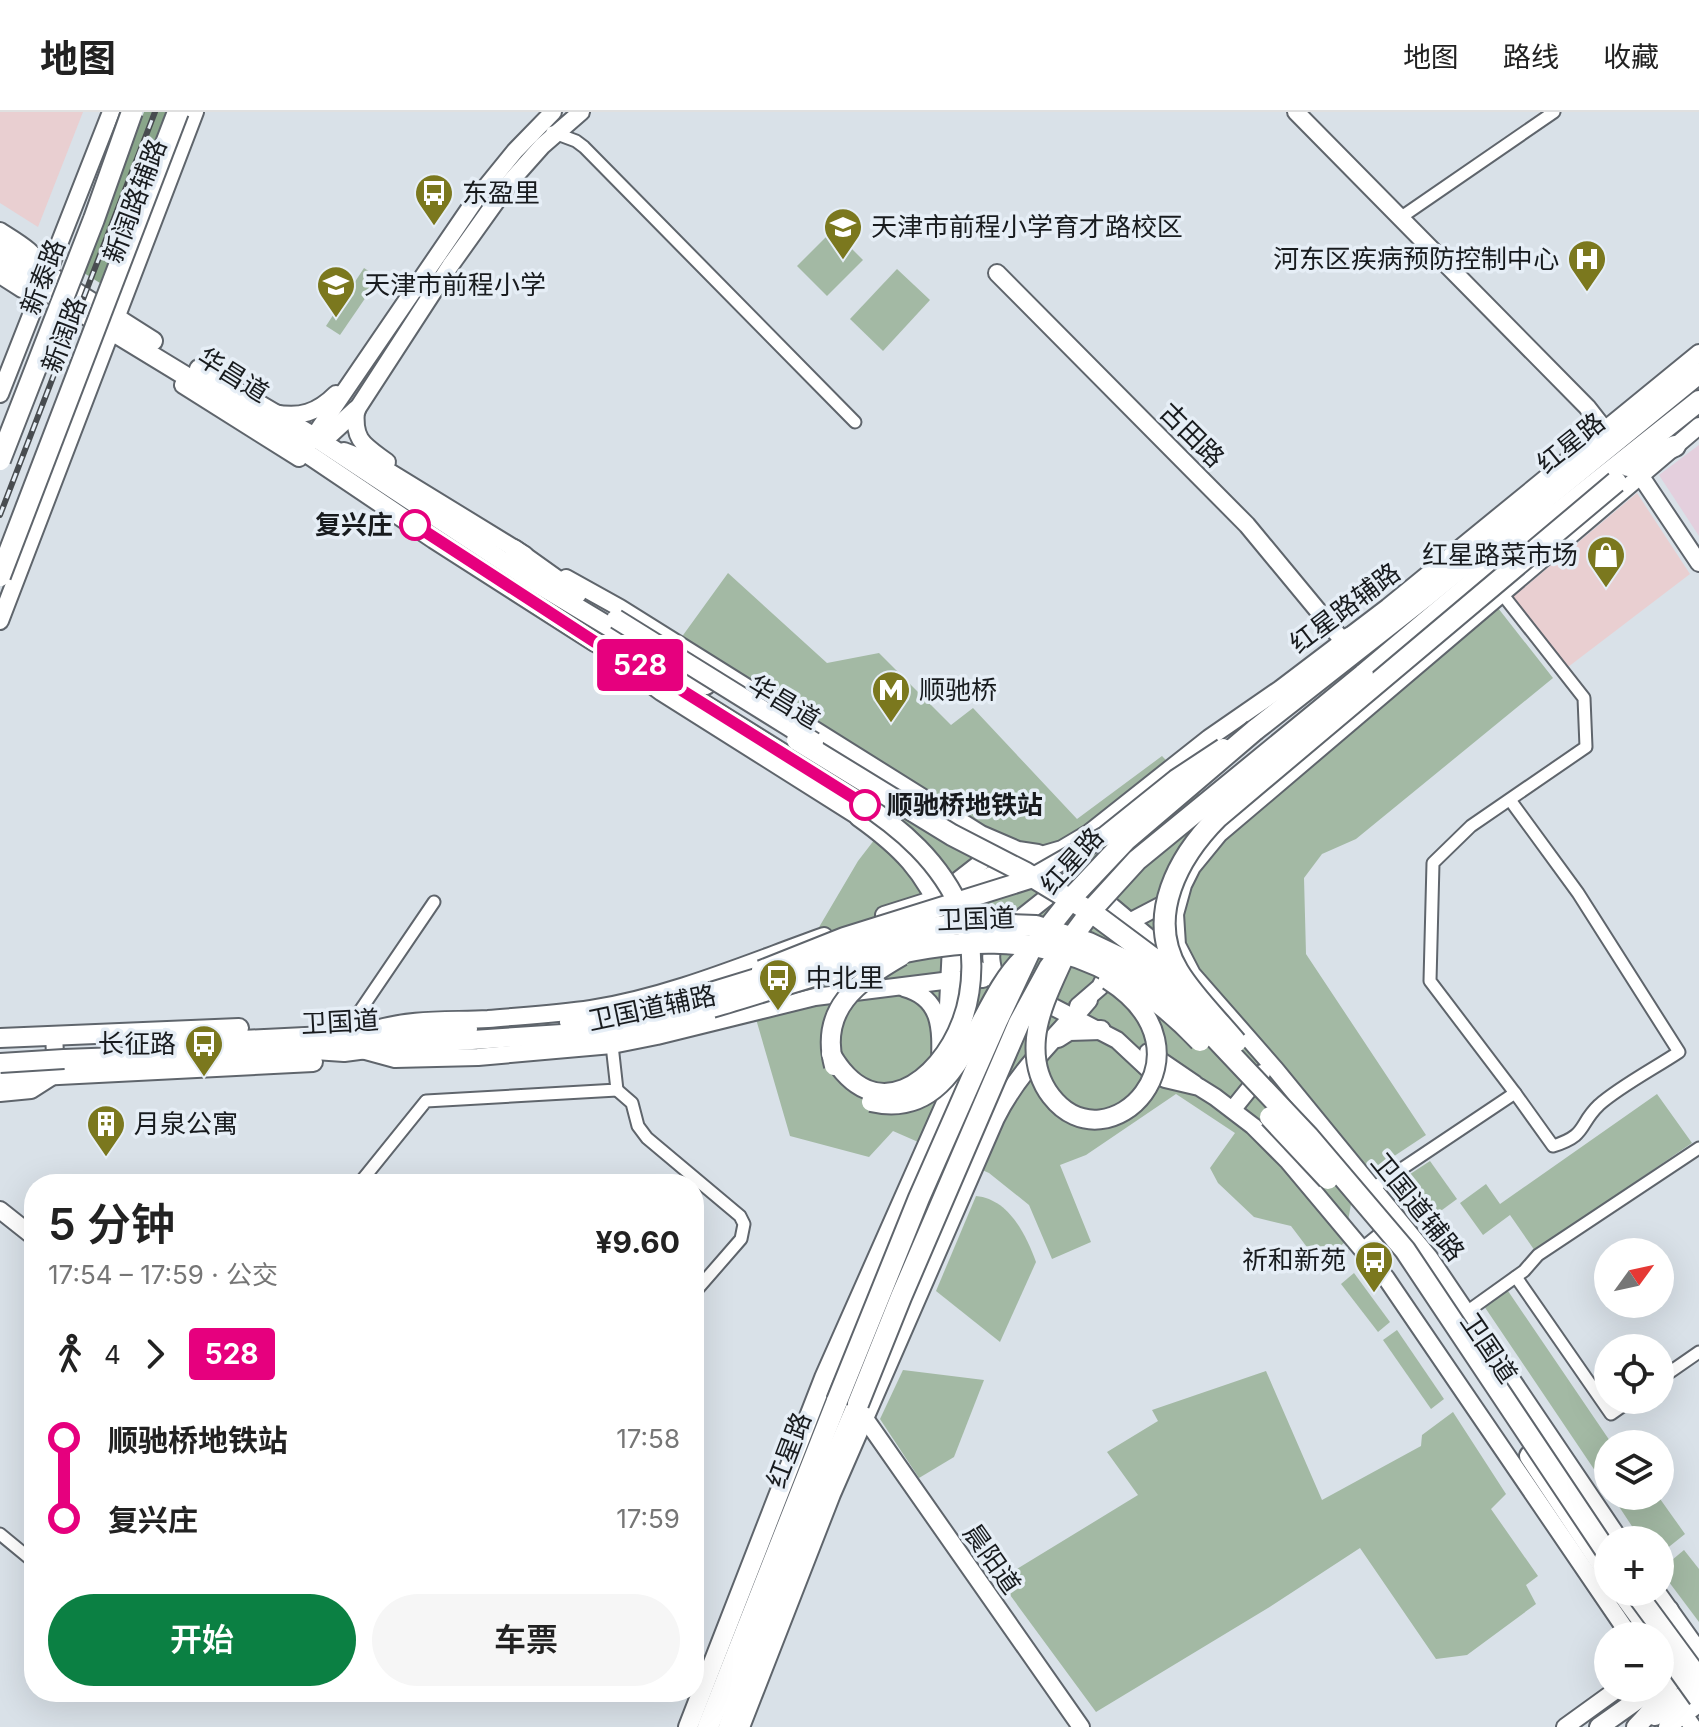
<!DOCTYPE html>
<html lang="zh">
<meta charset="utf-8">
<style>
body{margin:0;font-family:Inter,"Noto Sans SC",sans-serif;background:#f6f6f6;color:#222;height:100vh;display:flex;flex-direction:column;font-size:30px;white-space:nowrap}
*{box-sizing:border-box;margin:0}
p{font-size:26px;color:#767676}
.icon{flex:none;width:44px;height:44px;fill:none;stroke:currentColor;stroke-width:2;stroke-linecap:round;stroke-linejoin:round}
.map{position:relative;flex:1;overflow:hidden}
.side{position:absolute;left:24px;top:1062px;width:680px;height:528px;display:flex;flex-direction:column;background:#fff;border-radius:32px;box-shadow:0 8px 32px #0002}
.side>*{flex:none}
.badge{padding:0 16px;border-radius:6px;font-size:28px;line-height:52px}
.needle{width:52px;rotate:57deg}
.buttons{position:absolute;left:1594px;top:1126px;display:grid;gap:16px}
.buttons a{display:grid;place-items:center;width:80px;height:80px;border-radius:50%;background:#fff;box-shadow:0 8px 32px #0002;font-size:40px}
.map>.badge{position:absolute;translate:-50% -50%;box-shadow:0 0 0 4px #fff}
.legs{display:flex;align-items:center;gap:12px;height:88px;padding:0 24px;font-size:26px}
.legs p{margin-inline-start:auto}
.overview{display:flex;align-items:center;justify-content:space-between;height:136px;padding:0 24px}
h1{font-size:44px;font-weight:600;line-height:60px}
.action{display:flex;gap:16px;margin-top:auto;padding:16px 24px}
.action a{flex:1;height:92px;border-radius:48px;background:#0b8043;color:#fff;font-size:32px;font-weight:600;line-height:92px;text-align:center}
.action a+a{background:#f6f6f6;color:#222}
ul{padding:0 24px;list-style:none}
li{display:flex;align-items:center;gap:28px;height:80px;font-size:30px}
li i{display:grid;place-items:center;width:12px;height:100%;margin:0 10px;background:currentColor}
li i::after{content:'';width:20px;height:20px;margin:-10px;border:6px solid;border-radius:50%;background:#fff}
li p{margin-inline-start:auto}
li:first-child i{background:linear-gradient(#0000 50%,currentColor 0)}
li:last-child i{background:linear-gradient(currentColor 50%,#0000 0)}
header{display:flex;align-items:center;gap:48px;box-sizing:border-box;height:112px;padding:0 40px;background:#fff;border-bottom:2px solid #e0e0e0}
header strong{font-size:38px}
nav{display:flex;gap:44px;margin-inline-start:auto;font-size:28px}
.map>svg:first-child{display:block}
.commercial{fill:#e9cfd1}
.industrial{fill:#e4cfdd}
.green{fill:#a3b9a4}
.forest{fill:#89a68a}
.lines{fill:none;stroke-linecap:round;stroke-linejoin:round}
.street-casing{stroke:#5f656c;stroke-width:15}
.secondary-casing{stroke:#5f656c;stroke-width:20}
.primary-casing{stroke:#5f656c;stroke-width:22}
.highway-casing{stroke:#5f656c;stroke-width:24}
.street{stroke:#fff;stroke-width:11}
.secondary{stroke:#fff;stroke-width:16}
.primary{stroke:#fff;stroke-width:18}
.highway{stroke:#fff;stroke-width:20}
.rail-casing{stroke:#484c50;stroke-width:6}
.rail{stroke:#e6eef6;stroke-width:3;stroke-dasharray:9;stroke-linecap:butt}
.primary-bridge-casing{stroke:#5f656c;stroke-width:22;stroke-linecap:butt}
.highway-bridge-casing{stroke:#5f656c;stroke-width:24;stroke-linecap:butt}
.primary-bridge{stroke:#fff;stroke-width:18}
.highway-bridge{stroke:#fff;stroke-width:20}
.line-1-casing{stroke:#fff;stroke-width:18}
.line-1{stroke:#e6007e;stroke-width:12}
.stop-1-dot{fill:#fff;stroke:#e6007e;stroke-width:4}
.labels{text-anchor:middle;stroke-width:7;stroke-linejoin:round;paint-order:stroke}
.poi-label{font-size:26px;fill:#181b1e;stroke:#e6eef6;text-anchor:start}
.street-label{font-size:26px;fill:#181b1e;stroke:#e6eef6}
.stop-label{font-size:26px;font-weight:bold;fill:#181b1e;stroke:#e6eef6;text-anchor:end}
</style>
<header>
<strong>地图</strong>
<nav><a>地图</a><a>路线</a><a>收藏</a></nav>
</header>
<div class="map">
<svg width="1699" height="1615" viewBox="0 0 1699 1615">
<rect width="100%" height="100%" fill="#d9e1e8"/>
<!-- commercial -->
<g class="commercial">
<polygon points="0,0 83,0 38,115 0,91"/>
<polygon points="1637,381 1690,462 1568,555 1513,485"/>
</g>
<!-- industrial -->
<polygon class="industrial" points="1699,333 1699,424 1659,363"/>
<!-- green -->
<g class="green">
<polygon points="833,118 863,148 827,184 797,154"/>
<polygon points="364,156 379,166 340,223 326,214"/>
<polygon points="897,157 930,188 883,239 850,207"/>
<polygon points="728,461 827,551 879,541 951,613 973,596 1077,707 1162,644 1222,706 1239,716 1498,496 1553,566 1356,727 1322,742 1304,766 1306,842 1426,1023 1355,1070 1344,1131 1319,1151 1291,1114 1254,1105 1218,1071 1210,1056 1235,1021 1176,982 1086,1043 1060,1053 1091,1130 1052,1147 1029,1093 989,1061 893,1019 869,1045 790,1024 756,907 827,891 815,822 858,749 915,675 790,592 681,526"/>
<polygon points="1657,982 1692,1031 1535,1139 1510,1103 1483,1123 1460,1091 1486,1072 1500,1092"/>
<polygon points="1430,1049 1457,1087 1427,1109 1395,1072"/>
<path d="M 976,1084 C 1009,1087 1026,1123 1036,1150 L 1000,1230 L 936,1179 Z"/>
<polygon points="1354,1161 1390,1210 1378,1220 1341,1172"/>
<polygon points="1508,1179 1612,1332 1608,1332 1608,1378 1484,1194"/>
<polygon points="1397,1218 1444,1287 1431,1297 1383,1228"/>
<polygon points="903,1258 984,1268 954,1345 919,1366 880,1307"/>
<polygon points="1266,1259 1322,1388 1421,1334 1422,1323 1453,1300 1506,1382 1491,1397 1538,1464 1526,1473 1536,1492 1467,1543 1436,1547 1360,1436 1268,1496 1096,1600 999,1468 1138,1383 1107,1340 1158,1309 1152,1298"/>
<polygon points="1644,1384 1658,1384 1685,1422 1660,1442 1660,1428 1641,1428 1618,1393"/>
<polygon points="1684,1438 1699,1457 1699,1510 1660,1458"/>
</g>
<!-- forest -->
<polygon class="forest" points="144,0 169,0 100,171 84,161"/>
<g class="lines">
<defs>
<g id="street">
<polyline points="552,20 576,29 584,35 855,310"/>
<polyline points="1400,106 1554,0"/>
<path d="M 1510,688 L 1578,781 L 1679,940 C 1655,956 1619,975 1599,993 C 1578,1013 1588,1023 1553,1034 L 1515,981"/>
<polyline points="345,921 434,790"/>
<polyline points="617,978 632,991 638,1014 647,1026 740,1104 744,1112 741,1127 694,1181"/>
<polyline points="359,1072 426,989 617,978 612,933"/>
<polyline points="1373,1076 1515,981 1430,869 1433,751 1471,714 1586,635 1584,586 1503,483"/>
<polyline points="1516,1165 1611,1302 1631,1288"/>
<polyline points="1468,1199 1524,1159 1538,1143 1699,1036"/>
<polyline points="1660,1267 1699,1240"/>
<polyline points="0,1422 34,1450"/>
</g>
<g id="secondary">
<polyline points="1296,0 1587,295 1612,327"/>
<path d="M 0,119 C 19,131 36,140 46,161"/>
<polyline points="997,161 1247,413 1343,529"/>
<polyline points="0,163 22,177 40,177"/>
<polyline points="183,273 299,346"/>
<polyline points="0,282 111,0"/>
<path d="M 356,298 C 353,329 364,333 387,350"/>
<path d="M 274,301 C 300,306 317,301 336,282"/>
<polyline points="350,308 450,154 510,70 542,34 581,0"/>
<polyline points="310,330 476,87 515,39 553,0"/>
<polyline points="344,339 375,351 525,443"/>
<polyline points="1636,357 1699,451"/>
<polyline points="566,466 620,496 981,722 1018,738 1038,741"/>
<polyline points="0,509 195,0"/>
<polyline points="618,548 661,580 859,705"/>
<polyline points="1077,765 1172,845"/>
<polyline points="943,780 997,738"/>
<polyline points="884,803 960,779 1014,751 1062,737 1089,721 1209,626 1280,577 1388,495 1699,241"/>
<polyline points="1131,809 1175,786"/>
<path d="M 1002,870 L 996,867 C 991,852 988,840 997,825 L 1075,763 L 1077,757 L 1073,746 L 1080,732"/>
<path d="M 904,876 C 942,886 941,917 940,950"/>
<polyline points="1034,885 1117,928 1147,956 1165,967 1199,975 1215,985 1253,1014 1288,1049 1386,1166 1630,1524"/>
<polyline points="1078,894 1100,875 1130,815"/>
<path d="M 373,918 C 411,906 449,909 488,907 C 522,904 558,902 591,897 C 672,884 748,851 824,824"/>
<polyline points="362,938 395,947 478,945 612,933 657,924 815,885 951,868 983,867"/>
<polyline points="1148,940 1195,972"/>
<polyline points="0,981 31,978 56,962 54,923"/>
<polyline points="1233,997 1262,961"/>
<polyline points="0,1098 34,1125"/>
<polyline points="1364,1138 1397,1111"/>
<polyline points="864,1305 1081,1615"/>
<polyline points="1620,1428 1429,1145 1276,958 1192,862 1177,833 1175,802 1183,773 1192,755 1219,722 1699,314"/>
<polyline points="1657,1480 1699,1539"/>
<polyline points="1660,1547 1685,1530"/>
<polyline points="1660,1569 1693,1615"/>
<polyline points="1565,1615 1619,1576"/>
<polyline points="1667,1615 1699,1592"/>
</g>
<g id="primary">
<polyline points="0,132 153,229"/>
<polyline points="0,151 253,305 434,427 595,530 651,559 856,687"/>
<polyline points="199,257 316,326 533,469 706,573"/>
<polyline points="310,327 331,321 356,298"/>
<polyline points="514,437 577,482"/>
<path d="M 859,705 C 901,735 925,759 945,808"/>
<polyline points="961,850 996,867"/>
<polyline points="569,910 659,897 711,881"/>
<polyline points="0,926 239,916"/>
<polyline points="1058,926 1069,919 1101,918"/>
<polyline points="182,931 468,917"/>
<polyline points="64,947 315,938 344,940 397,933 608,919 662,909 712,895"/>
<polyline points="0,966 313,950"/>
<polyline points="1655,1604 1699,1572"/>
<polyline points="688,1615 824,1266 949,984 953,961 949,894 952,834"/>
<path d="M 740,1615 L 831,1382 L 995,1006 C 1019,958 1054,928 1088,888"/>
<polyline points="1599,1615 1654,1576"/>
<path d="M 1636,1615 C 1673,1577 1688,1550 1669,1498"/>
</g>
<g id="highway">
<polyline points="1628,354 1675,334"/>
<polyline points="1343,529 1373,515"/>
<polyline points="1363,563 1514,436 1699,289"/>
<polyline points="1255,618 1426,484 1699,261"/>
<polyline points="1530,1344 1608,1461"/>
<polyline points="1622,1480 1654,1524"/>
<polyline points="708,1615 837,1289"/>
<polyline points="729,1615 793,1443 858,1292"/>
</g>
</defs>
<!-- street casing -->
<use href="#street" class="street-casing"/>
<!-- secondary casing -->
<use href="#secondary" class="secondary-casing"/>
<!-- primary casing -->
<use href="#primary" class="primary-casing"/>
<!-- highway casing -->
<use href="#highway" class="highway-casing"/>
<!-- street -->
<use href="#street" class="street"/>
<!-- secondary -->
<use href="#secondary" class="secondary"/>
<!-- primary -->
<use href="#primary" class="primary"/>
<!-- highway -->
<use href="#highway" class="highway"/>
<defs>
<polyline id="rail" points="0,403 155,0"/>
</defs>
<!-- rail casing -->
<use href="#rail" class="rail-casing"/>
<!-- rail -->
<use href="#rail" class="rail"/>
<defs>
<g id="primary-bridge">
<polyline points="616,507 814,630"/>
<path d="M 1069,835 C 1057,863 1039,895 1036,926 C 1034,947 1038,967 1051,984 C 1108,1058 1222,941 1108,868"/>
<polyline points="761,858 844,825 1030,767 1105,724 1176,667 1223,636"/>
<path d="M 831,942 C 874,1017 939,971 962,909 C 974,877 975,833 962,801 C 941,750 901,716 856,687"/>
<polyline points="0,951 64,947"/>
<path d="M 834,954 C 819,897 857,870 902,844"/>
<path d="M 871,990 C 962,1011 973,893 1023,846"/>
</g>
<g id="highway-bridge">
<polyline points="0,348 94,107 132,0"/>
<polyline points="0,464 178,0"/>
<polyline points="797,628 952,723 1026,761 1094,802 1153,846 1178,868"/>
<polyline points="711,881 913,819 965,811 1036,814 1089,831 1135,853 1185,894 1308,1024 1405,1138 1608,1442"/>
<path d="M 712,895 C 894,842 1046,767 1200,929"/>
<path d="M 1236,930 C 1217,907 1193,884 1178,859 C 1145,804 1179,744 1218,705 L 1616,370"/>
<polyline points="1270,1005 1328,1067"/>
<polyline points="837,1289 919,1086 997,909 1030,839 1076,781 1126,728 1255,618"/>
<polyline points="858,1292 901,1185 1019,911 1049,856 1095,794 1137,748 1363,563"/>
<polyline points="1635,1480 1699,1567"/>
<polyline points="1679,1558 1699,1586"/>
</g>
</defs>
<!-- primary-bridge casing -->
<use href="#primary-bridge" class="primary-bridge-casing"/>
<!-- highway-bridge casing -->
<use href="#highway-bridge" class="highway-bridge-casing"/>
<!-- primary-bridge -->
<use href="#primary-bridge" class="primary-bridge"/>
<!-- highway-bridge -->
<use href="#highway-bridge" class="highway-bridge"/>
</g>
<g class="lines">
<defs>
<polyline id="line-1" points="415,413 595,530 651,559 865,693"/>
</defs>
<!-- line-1 casing -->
<use href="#line-1" class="line-1-casing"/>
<!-- line-1 -->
<use href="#line-1" class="line-1"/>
</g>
<!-- icons -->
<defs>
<symbol id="bus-pin" viewBox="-11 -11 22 30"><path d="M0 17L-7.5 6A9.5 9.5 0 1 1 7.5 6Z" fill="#7b781e" stroke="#e6eef6"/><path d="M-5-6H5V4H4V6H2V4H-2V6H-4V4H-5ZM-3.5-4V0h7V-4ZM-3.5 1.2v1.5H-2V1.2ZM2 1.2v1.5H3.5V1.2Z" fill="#fff"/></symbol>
<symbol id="school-pin" viewBox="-11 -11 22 30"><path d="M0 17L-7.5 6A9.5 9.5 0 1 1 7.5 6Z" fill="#7b781e" stroke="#e6eef6"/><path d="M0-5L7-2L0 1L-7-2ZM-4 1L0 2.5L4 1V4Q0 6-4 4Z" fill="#fff"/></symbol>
<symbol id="hospital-pin" viewBox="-11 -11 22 30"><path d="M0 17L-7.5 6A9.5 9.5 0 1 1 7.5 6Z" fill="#7b781e" stroke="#e6eef6"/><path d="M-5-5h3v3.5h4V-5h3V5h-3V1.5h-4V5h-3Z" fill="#fff"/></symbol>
<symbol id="shop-pin" viewBox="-11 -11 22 30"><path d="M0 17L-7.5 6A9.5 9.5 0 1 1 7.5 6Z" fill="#7b781e" stroke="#e6eef6"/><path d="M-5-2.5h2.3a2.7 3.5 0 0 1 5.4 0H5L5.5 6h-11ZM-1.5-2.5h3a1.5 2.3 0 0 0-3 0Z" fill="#fff"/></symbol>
<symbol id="metro-pin" viewBox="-11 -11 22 30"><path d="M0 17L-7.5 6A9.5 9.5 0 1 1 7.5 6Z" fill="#7b781e" stroke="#e6eef6"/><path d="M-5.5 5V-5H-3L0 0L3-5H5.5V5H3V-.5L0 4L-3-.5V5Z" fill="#fff"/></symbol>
<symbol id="building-pin" viewBox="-11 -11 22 30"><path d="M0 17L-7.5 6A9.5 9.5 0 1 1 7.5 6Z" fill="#7b781e" stroke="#e6eef6"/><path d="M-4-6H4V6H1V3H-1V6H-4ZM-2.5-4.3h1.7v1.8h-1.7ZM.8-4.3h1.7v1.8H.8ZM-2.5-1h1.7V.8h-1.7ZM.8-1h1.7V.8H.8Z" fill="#fff"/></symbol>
</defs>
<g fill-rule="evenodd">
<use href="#bus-pin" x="412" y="59" width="44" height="60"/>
<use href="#school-pin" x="821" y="93" width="44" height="60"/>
<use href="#hospital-pin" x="1565" y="125" width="44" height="60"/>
<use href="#school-pin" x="314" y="151" width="44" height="60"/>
<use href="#shop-pin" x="1584" y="421" width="44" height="60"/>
<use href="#metro-pin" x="869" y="556" width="44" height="60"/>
<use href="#bus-pin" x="756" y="844" width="44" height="60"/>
<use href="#bus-pin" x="182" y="910" width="44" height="60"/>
<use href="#building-pin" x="84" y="990" width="44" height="60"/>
<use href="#bus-pin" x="1352" y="1126" width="44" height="60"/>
</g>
<!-- markers -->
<g class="stop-1-dot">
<circle cx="415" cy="413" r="14"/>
<circle cx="865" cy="693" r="14"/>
</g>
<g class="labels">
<!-- poi labels -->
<g class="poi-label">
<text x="462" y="90">东盈里</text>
<text x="871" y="124">天津市前程小学育才路校区</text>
<text x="1559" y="156" text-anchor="end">河东区疾病预防控制中心</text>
<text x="364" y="182">天津市前程小学</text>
<text x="1578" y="452" text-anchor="end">红星路菜市场</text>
<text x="919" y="587">顺驰桥</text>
<text x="806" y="875">中北里</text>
<text x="176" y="941" text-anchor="end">长征路</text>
<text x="134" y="1021">月泉公寓</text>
<text x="1346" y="1157" text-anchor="end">祈和新苑</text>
</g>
<!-- street labels -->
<g class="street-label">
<text transform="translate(135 89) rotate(-69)" y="9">新阔路辅路</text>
<text transform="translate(43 165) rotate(-69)" y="9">新泰路</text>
<text transform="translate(64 223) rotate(-69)" y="9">新阔路</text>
<text transform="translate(233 263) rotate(32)" y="9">华昌道</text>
<text transform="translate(1192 323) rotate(45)" y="9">古田路</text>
<text transform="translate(1571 331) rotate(-39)" y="9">红星路</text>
<text transform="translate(1345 496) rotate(-37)" y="9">红星路辅路</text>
<text transform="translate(784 590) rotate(31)" y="9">华昌道</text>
<text transform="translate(1072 749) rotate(-48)" y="9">红星路</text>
<text transform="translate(976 807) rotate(-2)" y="9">卫国道</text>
<text transform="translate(652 896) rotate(-12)" y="9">卫国道辅路</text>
<text transform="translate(340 910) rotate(-3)" y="9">卫国道</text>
<text transform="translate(1418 1095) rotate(51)" y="9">卫国道辅路</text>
<text transform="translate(1489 1236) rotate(56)" y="9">卫国道</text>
<text transform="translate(789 1338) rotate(-69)" y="9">红星路</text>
<text transform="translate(992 1447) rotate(55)" y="9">晨阳道</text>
</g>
<!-- stop labels -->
<g class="stop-label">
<text x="393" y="422">复兴庄</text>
<text x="887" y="702" text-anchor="start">顺驰桥地铁站</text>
</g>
</g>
</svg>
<div class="buttons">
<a><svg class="needle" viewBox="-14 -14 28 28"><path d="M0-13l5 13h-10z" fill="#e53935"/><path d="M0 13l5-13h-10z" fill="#767676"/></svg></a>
<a><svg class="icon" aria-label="locate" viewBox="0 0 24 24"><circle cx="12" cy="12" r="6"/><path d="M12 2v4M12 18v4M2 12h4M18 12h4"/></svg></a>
<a><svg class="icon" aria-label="layers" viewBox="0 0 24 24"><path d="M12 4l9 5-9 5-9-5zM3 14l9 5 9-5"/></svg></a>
<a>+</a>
<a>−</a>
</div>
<b class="badge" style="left:640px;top:553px;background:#e6007e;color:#fff">528</b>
<section class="side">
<div class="overview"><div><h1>5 分钟</h1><p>17:54 – 17:59 · 公交</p></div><b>¥9.60</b></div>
<div class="legs"><svg class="icon" aria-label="walk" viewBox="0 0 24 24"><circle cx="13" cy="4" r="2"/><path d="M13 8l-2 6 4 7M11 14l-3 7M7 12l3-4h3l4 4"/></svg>4<svg class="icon" aria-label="forward" viewBox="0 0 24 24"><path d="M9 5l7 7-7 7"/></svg><b class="badge" style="background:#e6007e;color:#fff">528</b></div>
<ul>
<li><i style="color:#e6007e"></i><b>顺驰桥地铁站</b><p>17:58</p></li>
<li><i style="color:#e6007e"></i><b>复兴庄</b><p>17:59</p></li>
</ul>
<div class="action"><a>开始</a><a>车票</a></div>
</section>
</div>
